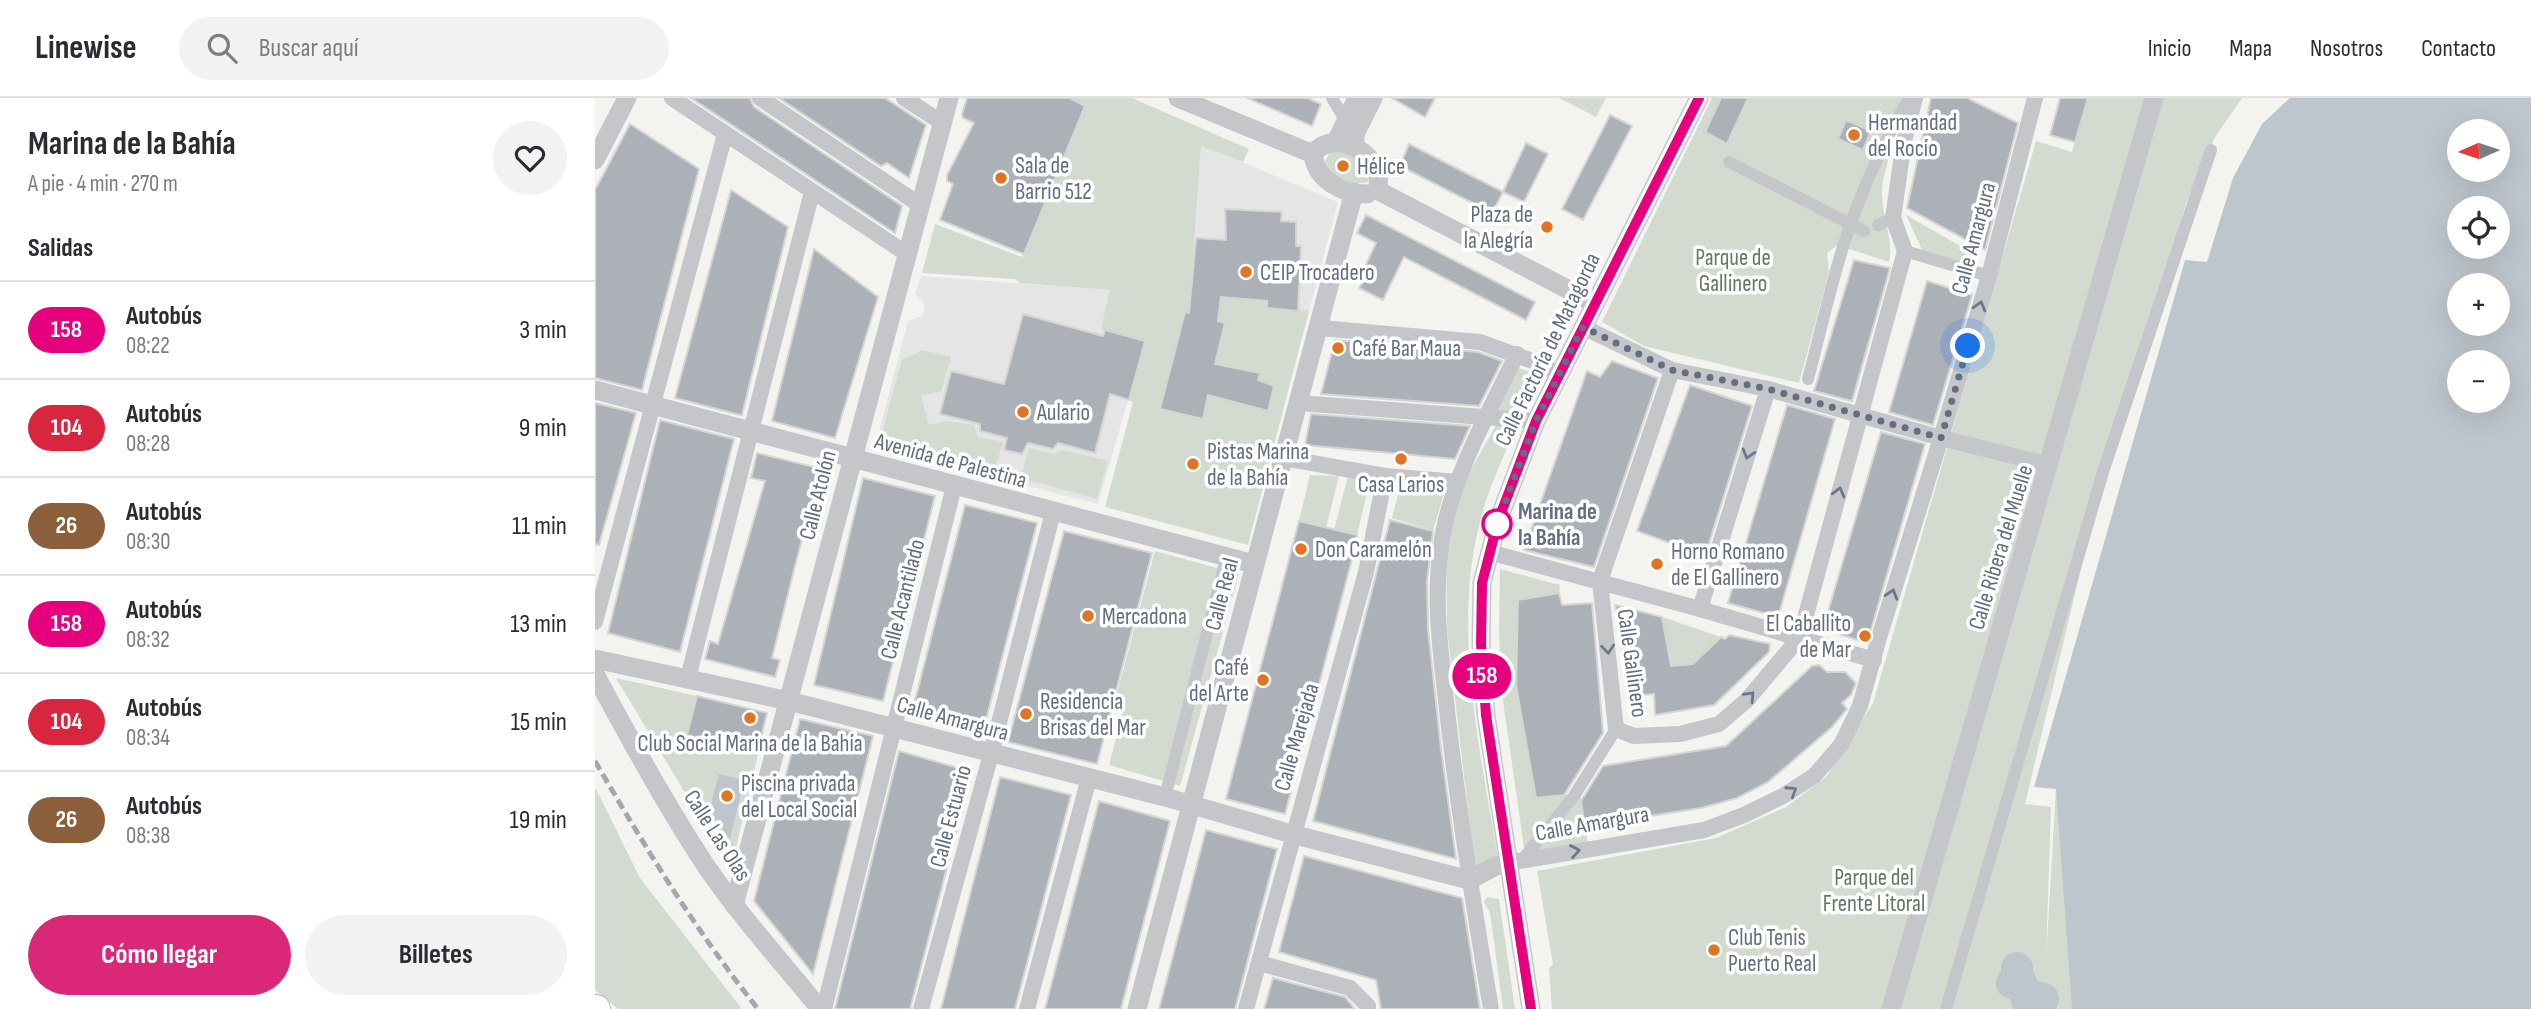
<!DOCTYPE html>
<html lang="es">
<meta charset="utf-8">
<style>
body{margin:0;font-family:"Sofia Sans Condensed",sans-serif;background:#f2f2f3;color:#2b2b33;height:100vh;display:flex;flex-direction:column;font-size:26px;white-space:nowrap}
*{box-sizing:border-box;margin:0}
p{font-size:23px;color:#7c7c81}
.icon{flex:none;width:38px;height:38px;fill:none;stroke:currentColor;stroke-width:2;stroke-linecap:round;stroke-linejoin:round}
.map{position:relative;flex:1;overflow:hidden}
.panel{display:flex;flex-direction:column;background:#fff;width:595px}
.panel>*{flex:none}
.badge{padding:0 14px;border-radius:23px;font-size:24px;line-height:46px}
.needle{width:46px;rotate:267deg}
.tools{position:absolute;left:1852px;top:21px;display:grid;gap:14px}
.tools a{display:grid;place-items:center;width:63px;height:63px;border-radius:50%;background:#fff;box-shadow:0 7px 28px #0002;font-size:35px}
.you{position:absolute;width:35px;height:35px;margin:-18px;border:5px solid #fff;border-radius:50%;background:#1a73e8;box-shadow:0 0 0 10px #1a73e833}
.map>.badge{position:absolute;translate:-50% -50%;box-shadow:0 0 0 4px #fff}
h2{padding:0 28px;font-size:26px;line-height:63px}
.round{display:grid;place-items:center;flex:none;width:74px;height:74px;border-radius:37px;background:#f2f2f3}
.head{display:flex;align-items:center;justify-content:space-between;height:119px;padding:0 28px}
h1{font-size:33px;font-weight:700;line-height:52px}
.primary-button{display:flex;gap:14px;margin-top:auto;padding:14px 28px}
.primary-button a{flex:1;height:80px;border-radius:42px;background:#db2777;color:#fff;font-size:28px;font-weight:700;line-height:80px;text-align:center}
.primary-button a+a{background:#f2f2f3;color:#2b2b33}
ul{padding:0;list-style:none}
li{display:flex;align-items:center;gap:21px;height:98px;padding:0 28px;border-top:2px solid #e1e1e2}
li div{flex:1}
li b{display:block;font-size:26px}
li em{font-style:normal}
li .badge{min-width:77px;font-weight:700;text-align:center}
header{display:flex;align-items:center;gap:42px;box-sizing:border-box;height:98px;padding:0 35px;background:#fff;border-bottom:2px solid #e1e1e2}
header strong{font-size:33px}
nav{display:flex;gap:38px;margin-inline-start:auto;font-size:24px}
.search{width:490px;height:63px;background:#f2f2f3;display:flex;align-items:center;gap:18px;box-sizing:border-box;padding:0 24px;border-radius:38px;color:#7c7c81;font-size:26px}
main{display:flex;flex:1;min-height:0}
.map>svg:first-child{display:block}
.built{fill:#e4e5e4}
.green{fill:#d3dbd1}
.water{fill:#bec6cd;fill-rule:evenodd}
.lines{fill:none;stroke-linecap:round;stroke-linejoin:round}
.river{stroke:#bec6cd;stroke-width:32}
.building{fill:#acb1b8;stroke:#d5d5d3;stroke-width:2}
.motorway-casing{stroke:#b4b6ba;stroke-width:30}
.pedestrian{stroke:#c4c6ca;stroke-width:12}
.minor{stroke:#c4c6ca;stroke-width:16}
.tertiary{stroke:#c4c6ca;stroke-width:19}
.motorway{stroke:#fff;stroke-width:28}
.rail{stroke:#a4a7ae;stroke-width:5;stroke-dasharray:10 5;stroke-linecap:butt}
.oneway{stroke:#6d7788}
.line-casing{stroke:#fff;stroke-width:16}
.line{stroke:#e6007e;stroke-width:10}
.walk{stroke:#636e81;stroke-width:7;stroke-dasharray:0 12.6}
.poi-dot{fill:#e17423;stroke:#fff;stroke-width:2.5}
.stop-dot{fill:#fff;stroke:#e6007e;stroke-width:3.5}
.labels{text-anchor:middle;stroke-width:7;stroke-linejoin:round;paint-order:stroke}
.poi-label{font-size:23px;fill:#636e81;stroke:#fff;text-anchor:start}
.street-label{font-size:23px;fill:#636e81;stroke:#fff}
.park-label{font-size:23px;fill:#627862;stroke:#fff}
.stop-label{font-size:23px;font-weight:bold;fill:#636e81;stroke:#fff;text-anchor:start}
</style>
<header>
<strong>Linewise</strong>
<div class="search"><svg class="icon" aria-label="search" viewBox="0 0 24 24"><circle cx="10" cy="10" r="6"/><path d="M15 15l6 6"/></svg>Buscar aquí</div>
<nav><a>Inicio</a><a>Mapa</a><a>Nosotros</a><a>Contacto</a></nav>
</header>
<main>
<section class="panel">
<div class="head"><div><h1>Marina de la Bahía</h1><p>A pie · 4 min · 270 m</p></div><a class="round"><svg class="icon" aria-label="heart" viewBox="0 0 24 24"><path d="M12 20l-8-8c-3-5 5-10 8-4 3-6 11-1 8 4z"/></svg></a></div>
<h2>Salidas</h2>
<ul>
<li><span class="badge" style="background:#e6007e;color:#fff">158</span><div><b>Autobús</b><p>08:22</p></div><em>3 min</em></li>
<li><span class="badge" style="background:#d7263d;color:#fff">104</span><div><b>Autobús</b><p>08:28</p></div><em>9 min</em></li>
<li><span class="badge" style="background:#8b5e3c;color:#fff">26</span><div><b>Autobús</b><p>08:30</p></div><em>11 min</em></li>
<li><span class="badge" style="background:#e6007e;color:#fff">158</span><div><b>Autobús</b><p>08:32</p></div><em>13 min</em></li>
<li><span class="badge" style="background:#d7263d;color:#fff">104</span><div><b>Autobús</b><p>08:34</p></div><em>15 min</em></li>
<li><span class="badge" style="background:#8b5e3c;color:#fff">26</span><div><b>Autobús</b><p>08:38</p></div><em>19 min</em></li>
</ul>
<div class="primary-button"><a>Cómo llegar</a><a>Billetes</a></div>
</section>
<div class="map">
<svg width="1936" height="911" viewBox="0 0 1936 911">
<rect width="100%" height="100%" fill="#f3f4f0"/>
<!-- built -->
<g class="built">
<polygon points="606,47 743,104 714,213 703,213 627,199 625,210 595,204"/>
<polygon points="326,178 516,192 550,243 503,406 280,349 313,223 327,218 330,207 320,196"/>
</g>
<!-- green -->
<g class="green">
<polygon points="475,0 537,0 654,51 648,64 606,48 595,203 624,210 627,199 672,203 673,210 714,213 653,447 510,409 538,304 534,302 550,243 506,231 515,192 425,185 420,181 327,175 340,126 427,159 490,8"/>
<polygon points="964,0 1011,0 1001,19"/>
<polygon points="1117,0 1307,0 1245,145 1232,155 1234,174 1204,285 1049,248 1007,224"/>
<polygon points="1493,0 1647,0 1620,39 1591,105 1576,158 1524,311 1430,706 1456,709 1451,861 1461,690 1936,911 1451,911 1451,879 1450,911 957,911 954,870 958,866 942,773 1121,740 1191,709 1231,679 1278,605 1441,43 1477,54"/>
<path d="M 1291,44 L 1298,45 C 1294,62 1286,82 1287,99 C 1288,121 1299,144 1294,164 L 1251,150 Z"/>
<path d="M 737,52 L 757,57 L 776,72 L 773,84 C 755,88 737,80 730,63 Z"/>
<polygon points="1311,117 1383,158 1379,169 1328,154"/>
<polygon points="326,252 356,259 346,293 326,298 334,327 352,323 379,327 383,339 408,344 398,376 284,347 307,261 321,256"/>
<polygon points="923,270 942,276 924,317 903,313"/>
<path d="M 901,327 L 921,329 C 908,360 893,391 885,424 C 857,529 885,654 903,759 L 880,773 L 852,531 L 851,449 L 868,386 Z"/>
<polygon points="434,350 459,356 467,352 513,363 502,401 426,380"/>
<polygon points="715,377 744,378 731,430 704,423"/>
<polygon points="753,378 776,379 762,437 739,432"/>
<polygon points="806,384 852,386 838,432 797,420"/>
<polygon points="560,453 644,476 585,688 514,667 530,607 520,603"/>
<polygon points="905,471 965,487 964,495 923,502 921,587 941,700 977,696 986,700 993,746 930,756 907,596 904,535"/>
<polygon points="1067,519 1126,539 1098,566 1077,568"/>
<polygon points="21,580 102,598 92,637 163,656 136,771"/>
<polygon points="0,689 45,780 147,911 23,911 0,892"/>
<polygon points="892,799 904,801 920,911 908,911 895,815 889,804"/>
</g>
<!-- water -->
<g class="water">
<path d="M 1695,0 L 1936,0 L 1936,911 L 1477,911 L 1461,691 L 1439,689 L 1590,162 L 1612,164 L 1638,80 L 1667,26 ZM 1864,33 L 1902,33 L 1902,72 L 1864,72 ZM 1864,110 L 1902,110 L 1902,149 L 1864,149 ZM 1864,187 L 1902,187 L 1902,226 L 1864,226 ZM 1864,264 L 1902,264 L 1902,303 L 1864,303 Z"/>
<polygon points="124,676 149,682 135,741 114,713"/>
</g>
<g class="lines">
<!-- river -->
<polyline class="river" points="1422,870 1422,879 1417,885 1426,884 1432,902 1441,899 1448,901 1443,911"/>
</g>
<!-- building -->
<g class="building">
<polygon points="96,0 155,0 159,9 307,108 300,135"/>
<polygon points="184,0 290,0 331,27 314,80 292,65 286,68"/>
<polygon points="372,0 475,0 490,8 429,156 345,122 358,86 352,83 352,77 379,25 368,20 367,16"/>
<polygon points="652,0 712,0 726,6 717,28"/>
<polygon points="797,0 840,0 830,19"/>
<polygon points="1126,0 1153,0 1132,46 1110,34"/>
<polygon points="1336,0 1372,0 1423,25 1390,152 1312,110"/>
<polygon points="1465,0 1493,0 1480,44 1455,37"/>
<polygon points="1015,17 1037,28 988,122 967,111"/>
<polygon points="1251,22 1276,33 1268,52 1243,41"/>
<polygon points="35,26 104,71 47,292 0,280 0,92"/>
<polygon points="931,45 953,56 929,104 908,94"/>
<polygon points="814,46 908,94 897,115 805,68"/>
<polygon points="136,92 193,129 147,317 145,317 80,300"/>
<polygon points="630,111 687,114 686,123 701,124 701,148 706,148 703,213 672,210 672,203 626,199 623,223 630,225 620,266 665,275 663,282 679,288 673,313 613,297 608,321 565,311 590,214 594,215 601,140 631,142"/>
<polygon points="771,117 940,204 931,222 809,159 788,202 764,190 772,177 767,175 781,145 762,135"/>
<polygon points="219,151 283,199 240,340 177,323"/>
<polygon points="1259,162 1295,170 1257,303 1219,293"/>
<polygon points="1332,183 1377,197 1338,327 1294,314"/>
<polygon points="428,216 508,238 510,232 550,243 534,302 515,296 500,355 463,345 458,351 433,345 427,356 409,352 412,340 385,333 385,326 345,316 356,273 409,286"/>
<polygon points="740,242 883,254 907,263 884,308 726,296"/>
<polygon points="1017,263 1063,280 999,469 929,452 992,273 1005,279"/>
<polygon points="1095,287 1157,308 1110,458 1042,433"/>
<polygon points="0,305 41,315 4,447 0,446"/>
<polygon points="1192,307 1240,321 1183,519 1133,505"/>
<polygon points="716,316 875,328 860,361 710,347"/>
<polygon points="65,322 139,341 85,554 13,535"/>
<polygon points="1286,334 1330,346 1272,545 1228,531"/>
<polygon points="162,355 235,373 230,390 221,388 199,472 177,560 185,562 180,579 110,561 115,543 123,546 170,383 156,380"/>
<polygon points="268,380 340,398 288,603 219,587"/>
<polygon points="370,407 442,425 387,637 316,618"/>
<polygon points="795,422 838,433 832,483 833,531 846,651 861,761 718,723"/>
<polygon points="704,423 762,437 757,461 690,716 631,701"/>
<polygon points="469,433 557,455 502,666 413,644"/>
<polygon points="964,495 967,507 997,505 1008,635 969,697 941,700 921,587 923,502"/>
<polygon points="1020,507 1067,519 1076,568 1098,566 1126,539 1130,541 1134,537 1175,546 1174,554 1119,607 1060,617 1059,596 1036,598"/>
<polygon points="1224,567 1232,574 1250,574 1261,585 1256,597 1247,605 1252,611 1237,629 1173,684 1142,700 1106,710 990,728 986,703 1008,668 1131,648 1217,568"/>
<polygon points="102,598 172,615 162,656 92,637"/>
<polygon points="205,621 278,638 218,876 159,803"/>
<polygon points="304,653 377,674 315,911 240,911"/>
<polygon points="405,679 476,697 420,911 346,911"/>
<polygon points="504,703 575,723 526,911 450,911"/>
<polygon points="611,732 682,751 640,911 564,911"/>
<polygon points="709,758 867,800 885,911 786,911 781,882 684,854"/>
<polygon points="678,880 750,899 760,911 669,911"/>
</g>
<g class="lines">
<defs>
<polyline id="motorway" points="0,911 1,911"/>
</defs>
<!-- motorway casing -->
<use href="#motorway" class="motorway-casing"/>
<!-- pedestrian -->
<g class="pedestrian">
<polyline points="737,0 750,22"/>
<polyline points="1134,64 1269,133"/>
<polyline points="1283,127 1298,120"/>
<polyline points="1310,153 1394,178"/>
<path d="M 1213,281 C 1228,225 1240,166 1261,111 C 1276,72 1293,36 1314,0"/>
<polyline points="570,699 631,461"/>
<polyline points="927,762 979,698 1021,631"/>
<polyline points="1351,911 1508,374 1616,52"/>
</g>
<!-- minor -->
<g class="minor">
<polyline points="77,0 312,156"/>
<polyline points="165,0 325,107"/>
<polyline points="309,0 346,24"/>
<polyline points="988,229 1077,272 1173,291 1346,340 1454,367"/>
<polyline points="725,230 885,244 951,268 964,278"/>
<polyline points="1077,272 1005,483 1021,631 1039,638 1085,636 1124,626 1152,602 1205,539 1310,153 1298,120 1309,43 1320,0"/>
<polyline points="704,305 941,323"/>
<polyline points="689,360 790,378 863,384"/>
<polyline points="894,454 1105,511 1279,562"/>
<polyline points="1105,511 1173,291"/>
<polyline points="0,524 130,36"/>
<polyline points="93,580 217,94"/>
<polyline points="913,765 1109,732 1149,717 1188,698 1219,678 1246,647 1265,608 1283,543 1346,340 1394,178 1440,0"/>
<polyline points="664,865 755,890 773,908 773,911"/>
<polyline points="229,911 359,388"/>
<polyline points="326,911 396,656 458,414"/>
<polyline points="432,911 494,680"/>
<polyline points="651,911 771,474 790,378"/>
<path d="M 896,911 C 879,811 863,712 852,612 C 846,556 838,504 846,448 C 854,384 894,314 922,256"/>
</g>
<!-- tertiary -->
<g class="tertiary">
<polyline points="583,0 718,56"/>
<polyline points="741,44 762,0"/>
<polyline points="760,48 760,36 778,0"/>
<path d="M 718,56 C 740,27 793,59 782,92"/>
<path d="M 718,56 C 721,82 747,96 772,96"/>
<polyline points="0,62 32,0"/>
<polyline points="782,92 999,205"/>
<polyline points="0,292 659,466"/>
<polyline points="0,561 194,603 570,699 697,736 874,782 901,768 913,765"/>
<path d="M 0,576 C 34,640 69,704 109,765 C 144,817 186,863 225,911"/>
<polyline points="139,807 354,0"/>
<polyline points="542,911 759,94"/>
<polyline points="936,911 891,617 886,546 887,485 903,423 941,323 1104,0"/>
<polyline points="1296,911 1559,0"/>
</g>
<!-- motorway -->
<use href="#motorway" class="motorway"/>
<!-- rail -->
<path class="rail" d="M 0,663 C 50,749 101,833 163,911"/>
</g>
<!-- one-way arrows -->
<defs><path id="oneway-chevron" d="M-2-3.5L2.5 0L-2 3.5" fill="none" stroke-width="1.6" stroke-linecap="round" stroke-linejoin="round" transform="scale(1.75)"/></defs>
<g class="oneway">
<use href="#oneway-chevron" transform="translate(1385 208) rotate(-74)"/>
<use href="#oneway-chevron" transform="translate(1153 356) rotate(107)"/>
<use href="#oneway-chevron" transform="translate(1244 394) rotate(-75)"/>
<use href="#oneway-chevron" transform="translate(1297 496) rotate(-73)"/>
<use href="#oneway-chevron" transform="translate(1013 551) rotate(84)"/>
<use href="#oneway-chevron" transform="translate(1155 598) rotate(-47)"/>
<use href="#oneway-chevron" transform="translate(1197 693) rotate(-33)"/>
<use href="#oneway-chevron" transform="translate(980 753) rotate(-10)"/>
</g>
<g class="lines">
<defs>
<polyline id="line" points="936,911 891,617 886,546 887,485 903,423 941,323 1104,0"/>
</defs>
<!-- line casing -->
<use href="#line" class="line-casing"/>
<!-- line -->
<use href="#line" class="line"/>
<!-- walk -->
<polyline class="walk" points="902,426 941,323 988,229 1077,272 1173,291 1346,340 1373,248"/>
</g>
<!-- markers -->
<g class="poi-dot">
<circle cx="1259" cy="37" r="7"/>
<circle cx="748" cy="68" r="7"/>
<circle cx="406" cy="80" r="7"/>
<circle cx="952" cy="129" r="7"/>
<circle cx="651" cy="174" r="7"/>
<circle cx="743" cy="250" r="7"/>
<circle cx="428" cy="314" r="7"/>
<circle cx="806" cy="361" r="7"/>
<circle cx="598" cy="366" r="7"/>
<circle cx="706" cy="451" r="7"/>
<circle cx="1062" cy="466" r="7"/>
<circle cx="493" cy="518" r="7"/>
<circle cx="1270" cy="538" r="7"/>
<circle cx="668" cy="582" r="7"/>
<circle cx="431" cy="616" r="7"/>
<circle cx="155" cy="620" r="7"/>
<circle cx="132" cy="698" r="7"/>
<circle cx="1119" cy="852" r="7"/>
</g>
<circle class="stop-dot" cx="902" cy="426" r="14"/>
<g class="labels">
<!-- poi labels -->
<g class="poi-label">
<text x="1273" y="32">Hermandad<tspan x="1273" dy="26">del Rocío</tspan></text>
<text x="420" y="75">Sala de<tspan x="420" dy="26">Barrio 512</tspan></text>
<text x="762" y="76">Hélice</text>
<text x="938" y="124" text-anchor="end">Plaza de<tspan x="938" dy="26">la Alegría</tspan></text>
<text x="665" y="182">CEIP Trocadero</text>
<text x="757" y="258">Café Bar Maua</text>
<text x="442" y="322">Aulario</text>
<text x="612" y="361">Pistas Marina<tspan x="612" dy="26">de la Bahía</tspan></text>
<text x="806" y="394" text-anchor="middle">Casa Larios</text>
<text x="720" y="459">Don Caramelón</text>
<text x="1076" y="461">Horno Romano<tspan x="1076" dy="26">de El Gallinero</tspan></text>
<text x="507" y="526">Mercadona</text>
<text x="1256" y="533" text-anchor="end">El Caballito<tspan x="1256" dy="26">de Mar</tspan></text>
<text x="654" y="577" text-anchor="end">Café<tspan x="654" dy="26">del Arte</tspan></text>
<text x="445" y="611">Residencia<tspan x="445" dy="26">Brisas del Mar</tspan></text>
<text x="155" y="653" text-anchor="middle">Club Social Marina de la Bahía</text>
<text x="146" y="693">Piscina privada<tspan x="146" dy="26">del Local Social</tspan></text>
<text x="1133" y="847">Club Tenis<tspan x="1133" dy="26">Puerto Real</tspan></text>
</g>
<!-- street labels -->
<g class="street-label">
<text transform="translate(1378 140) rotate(-75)" y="8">Calle Amargura</text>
<text transform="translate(952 251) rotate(-64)" y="8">Calle Factoría de Matagorda</text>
<text transform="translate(356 362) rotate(15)" y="8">Avenida de Palestina</text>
<text transform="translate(222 397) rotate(-76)" y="8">Calle Atolón</text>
<text transform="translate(1405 449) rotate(-73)" y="8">Calle Ribera del Muelle</text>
<text transform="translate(626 496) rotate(-75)" y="8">Calle Real</text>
<text transform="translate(307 501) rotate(-76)" y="8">Calle Acantilado</text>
<text transform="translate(1038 565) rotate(82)" y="8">Calle Gallinero</text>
<text transform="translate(358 620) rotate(15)" y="8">Calle Amargura</text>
<text transform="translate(701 639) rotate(-74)" y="8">Calle Marejada</text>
<text transform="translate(355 718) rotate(-75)" y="8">Calle Estuario</text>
<text transform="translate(997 725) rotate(-10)" y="8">Calle Amargura</text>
<text transform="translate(123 737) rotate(57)" y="8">Calle Las Olas</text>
</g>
<!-- park labels -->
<g class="park-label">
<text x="1138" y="167">Parque de<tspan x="1138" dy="26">Gallinero</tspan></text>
<text x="1279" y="787">Parque del<tspan x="1279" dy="26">Frente Litoral</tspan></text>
</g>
<!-- stop labels -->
<g class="stop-label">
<text x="923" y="421">Marina de<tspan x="923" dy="26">la Bahía</tspan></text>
</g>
</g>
</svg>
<div class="tools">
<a><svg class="needle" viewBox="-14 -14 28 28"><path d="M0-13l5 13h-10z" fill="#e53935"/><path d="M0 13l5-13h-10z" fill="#7c7c81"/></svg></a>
<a><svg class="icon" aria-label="locate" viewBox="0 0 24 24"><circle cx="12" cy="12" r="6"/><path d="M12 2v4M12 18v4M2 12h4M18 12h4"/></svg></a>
<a>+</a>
<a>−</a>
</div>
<div class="you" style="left:1373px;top:248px"></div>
<b class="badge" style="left:887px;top:578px;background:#e6007e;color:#fff">158</b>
</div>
</main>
